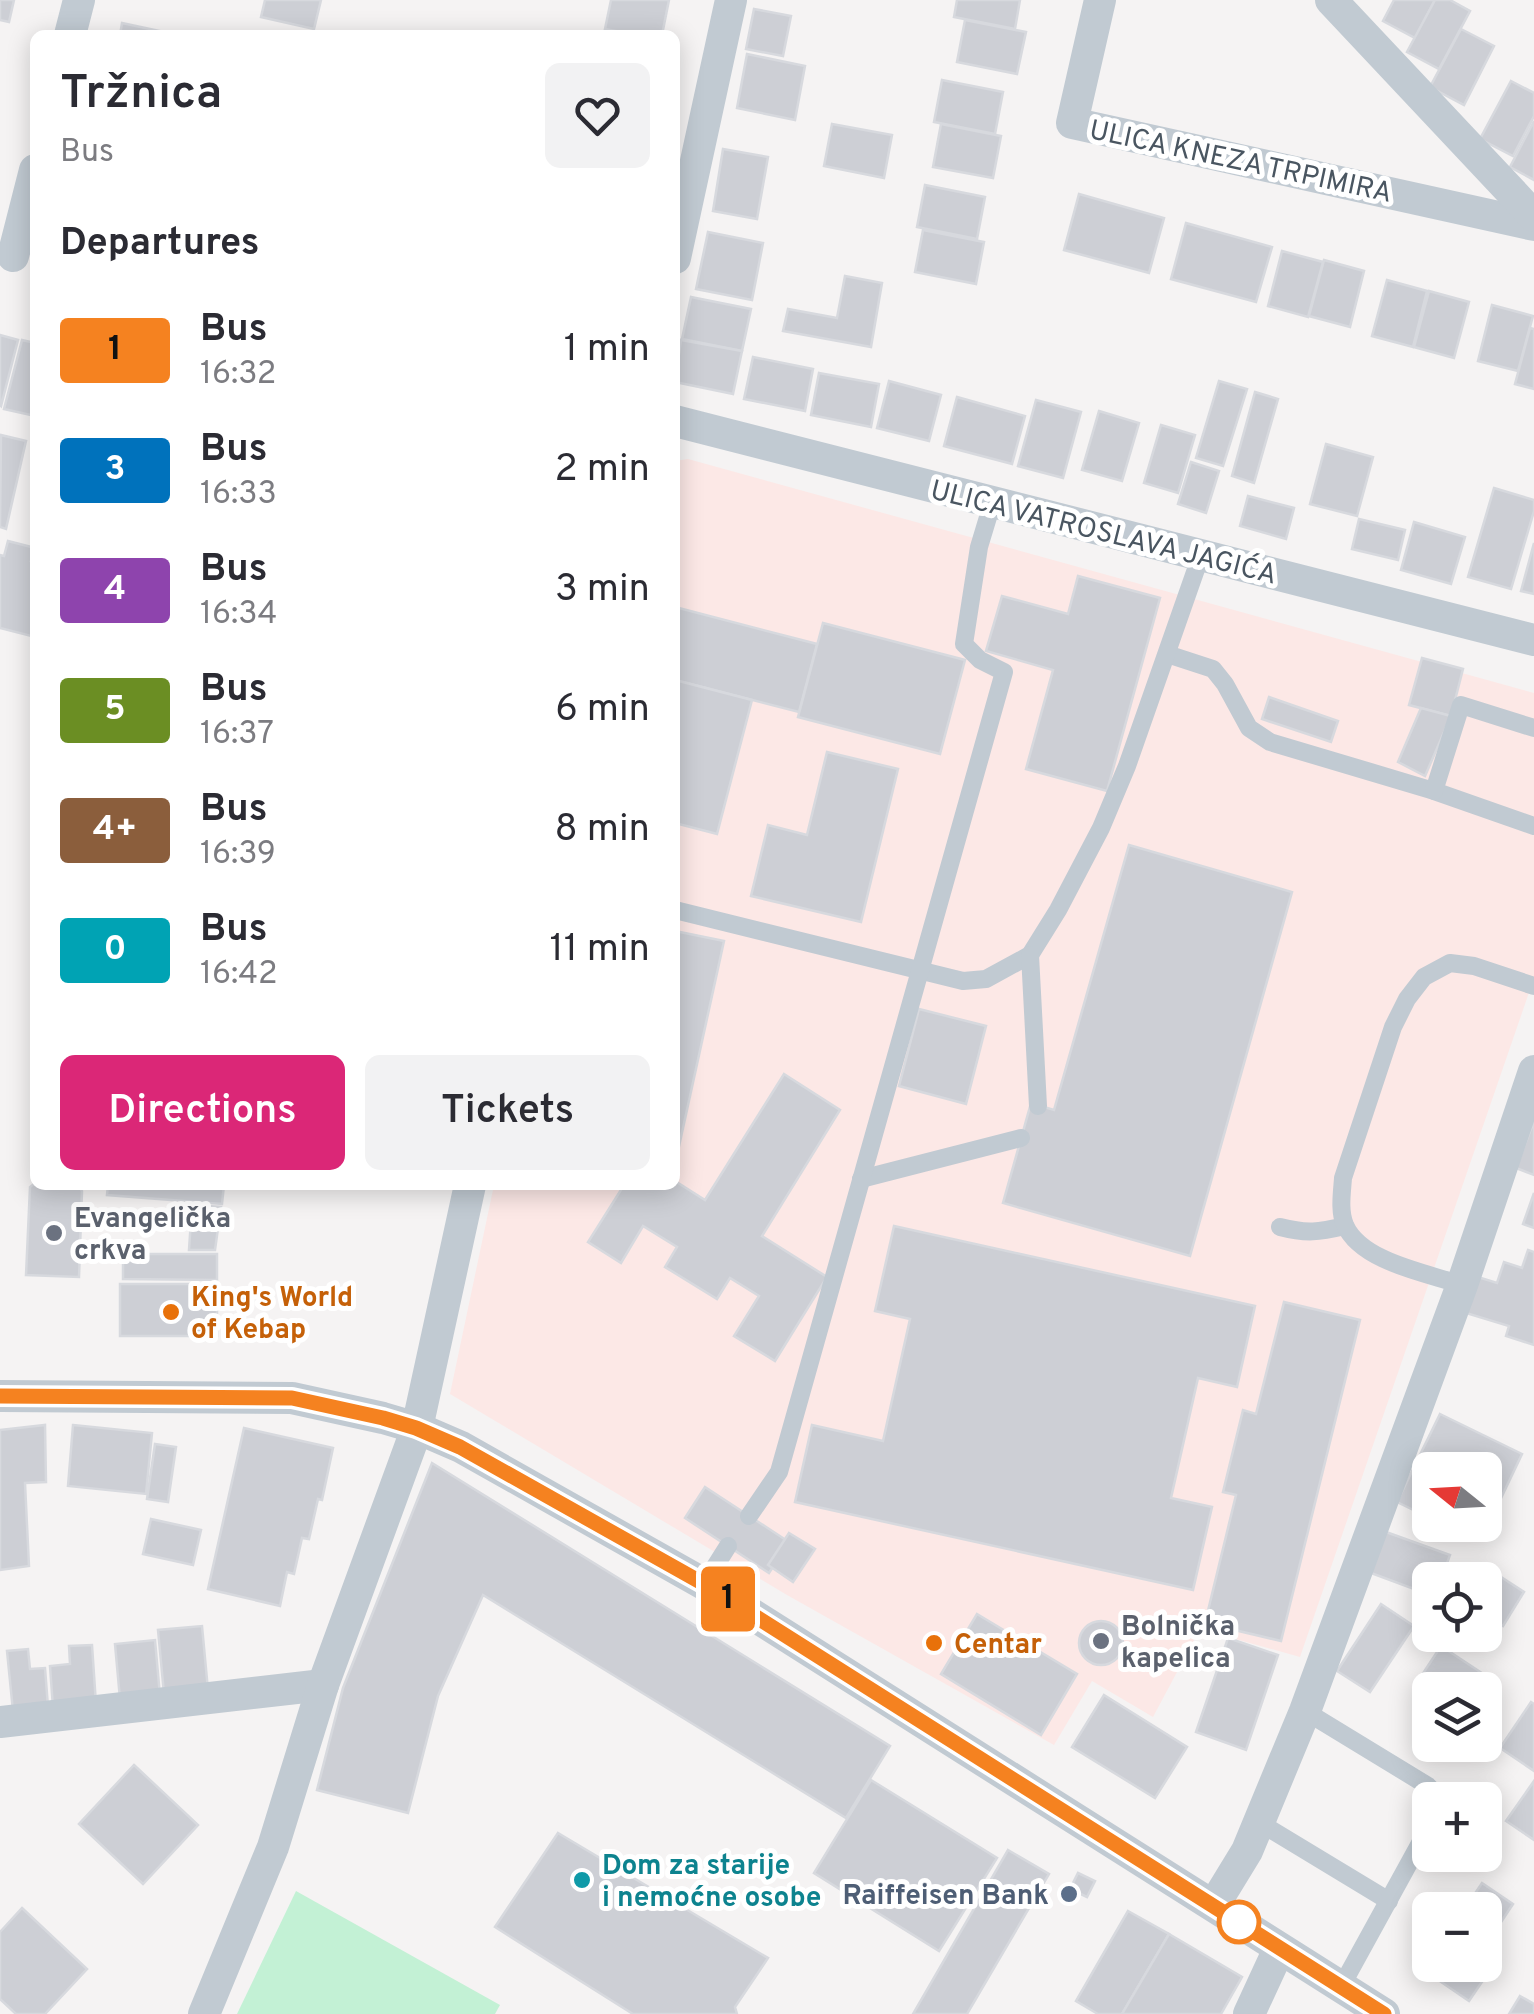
<!DOCTYPE html>
<meta charset="utf-8">
<style>
body{margin:0;font-family:Overpass,sans-serif;background:#f2f2f3;color:#2b2b33;height:100vh;display:flex;flex-direction:column;font-size:38px;white-space:nowrap}
*{box-sizing:border-box;margin:0}
p{font-size:32px;color:#7c7c81}
.icon{flex:none;width:55px;height:55px;fill:none;stroke:currentColor;stroke-width:2;stroke-linecap:round;stroke-linejoin:round}
.map{position:relative;flex:1;overflow:hidden}
.details{position:absolute;left:30px;top:30px;width:650px;height:1160px;display:flex;flex-direction:column;background:#fff;border-radius:15px;box-shadow:0 5px 25px #0003}
.details>*{flex:none}
.badge{padding:0 20px;border-radius:8px;font-size:35px;line-height:65px}
.needle{width:65px;rotate:288deg}
.buttons{position:absolute;left:1412px;top:1452px;display:grid;gap:20px}
.buttons a{display:grid;place-items:center;width:90px;height:90px;border-radius:15px;background:#fff;box-shadow:0 5px 25px #0003;font-size:50px}
.map>.badge{position:absolute;translate:-50% -50%;box-shadow:0 0 0 5px #fff}
h2{padding:0 30px;font-size:38px;line-height:90px}
.round{display:grid;place-items:center;flex:none;width:105px;height:105px;border-radius:15px;background:#f2f2f3}
.summary{display:flex;align-items:center;justify-content:space-between;height:170px;padding:0 30px}
h1{font-size:48px;font-weight:600;line-height:75px}
.primary-button{display:flex;gap:20px;margin-top:auto;padding:20px 30px}
.primary-button a{flex:1;height:115px;border-radius:15px;background:#db2777;color:#fff;font-size:40px;font-weight:600;line-height:115px;text-align:center}
.primary-button a+a{background:#f2f2f3;color:#2b2b33}
ul{padding:0;list-style:none}
li{display:flex;align-items:center;gap:30px;height:120px;padding:0 30px}
li div{flex:1}
li b{display:block;font-size:38px}
li em{font-style:normal}
li .badge{min-width:110px;font-weight:700;text-align:center}
.map>svg:first-child{display:block}
.medical{fill:#fce8e6}
.green{fill:#c3f1d5}
.building{fill:#cdcfd5;stroke:#d7d9de;stroke-width:2.5}
.lines{fill:none;stroke-linecap:round;stroke-linejoin:round}
.lane{stroke:#c1cad2;stroke-width:18}
.street{stroke:#c1cad2;stroke-width:32}
.line-casing{stroke:#fff;stroke-width:22}
.line{stroke:#f58220;stroke-width:15}
.worship-dot{fill:#6b7280;stroke:#fff;stroke-width:4}
.food-dot{fill:#e8710a;stroke:#fff;stroke-width:4}
.culture-dot{fill:#0f9aa8;stroke:#fff;stroke-width:4}
.service-dot{fill:#5c6f8a;stroke:#fff;stroke-width:4}
.stop-dot{fill:#fff;stroke:#f58220;stroke-width:5}
.labels{text-anchor:middle;stroke-width:10;stroke-linejoin:round;paint-order:stroke}
.street-label{font-size:28px;fill:#4a5661;stroke:#fff}
.worship-label{font-size:28px;font-weight:bold;fill:#5b616d;stroke:#fff;text-anchor:start}
.food-label{font-size:28px;font-weight:bold;fill:#c56008;stroke:#fff;text-anchor:start}
.culture-label{font-size:28px;font-weight:bold;fill:#0d838f;stroke:#fff;text-anchor:start}
.service-label{font-size:28px;font-weight:bold;fill:#4e5e75;stroke:#fff;text-anchor:end}
</style>
<div class="map">
<svg width="1534" height="2014" viewBox="0 0 1534 2014">
<rect width="100%" height="100%" fill="#f5f3f3"/>
<!-- medical -->
<polygon class="medical" points="688,459 1534,693 1534,978 1300,1657 1200,1629 1153,1717 1092,1681 1054,1745 787,1595 450,1394 494,1185 675,1185 675,461"/>
<!-- green -->
<polygon class="green" points="296,1891 500,2005 495,2014 237,2014"/>
<!-- building -->
<g class="building">
<polygon points="0,0 14,0 9,22 0,20"/>
<polygon points="265,0 321,0 314,29 261,17"/>
<polygon points="611,0 669,0 662,35 636,35 605,29"/>
<polygon points="957,0 1020,0 1015,29 954,17"/>
<polygon points="1394,0 1435,0 1415,38 1383,21"/>
<polygon points="1435,0 1450,0 1470,11 1439,69 1407,52"/>
<polygon points="754,9 791,16 783,56 746,49"/>
<polygon points="965,20 1026,32 1017,74 957,62"/>
<polygon points="122,23 178,35 120,35"/>
<polygon points="1461,29 1494,46 1464,105 1430,87"/>
<polygon points="747,54 805,66 795,120 737,108"/>
<polygon points="942,80 1003,92 995,134 934,122"/>
<polygon points="1511,81 1534,93 1534,116 1513,156 1480,139"/>
<polygon points="1534,121 1534,180 1510,167"/>
<polygon points="832,124 892,135 884,178 824,166"/>
<polygon points="941,124 1001,136 993,178 933,167"/>
<polygon points="723,149 768,157 757,219 713,211"/>
<polygon points="925,185 985,197 977,239 917,227"/>
<polygon points="1079,194 1164,218 1149,273 1064,250"/>
<polygon points="1186,223 1272,247 1256,302 1171,279"/>
<polygon points="923,230 984,242 976,284 915,272"/>
<polygon points="708,232 763,243 752,300 696,289"/>
<polygon points="1282,251 1323,262 1308,317 1268,306"/>
<polygon points="1324,260 1364,271 1350,327 1309,316"/>
<polygon points="845,276 882,283 871,347 783,331 788,309 837,318"/>
<polygon points="1387,280 1427,291 1413,347 1372,336"/>
<polygon points="1429,291 1469,302 1454,358 1414,347"/>
<polygon points="691,297 751,309 742,351 682,339"/>
<polygon points="1492,305 1533,316 1518,371 1478,361"/>
<polygon points="1530,328 1534,329 1534,389 1515,384"/>
<polygon points="0,335 18,340 1,406 0,405"/>
<polygon points="22,340 35,343 35,416 4,409"/>
<polygon points="681,340 742,351 733,394 675,382"/>
<polygon points="753,357 813,369 805,411 744,399"/>
<polygon points="819,373 879,384 871,427 811,415"/>
<polygon points="889,381 941,395 929,441 877,428"/>
<polygon points="1219,381 1247,389 1223,466 1196,458"/>
<polygon points="1255,392 1278,399 1254,483 1232,476"/>
<polygon points="957,397 1025,416 1012,464 944,446"/>
<polygon points="1036,400 1081,412 1063,478 1018,466"/>
<polygon points="1099,411 1139,423 1122,481 1082,470"/>
<polygon points="1161,425 1195,435 1178,493 1144,483"/>
<polygon points="1,435 26,441 6,529 0,527"/>
<polygon points="1326,444 1373,457 1357,516 1310,504"/>
<polygon points="1191,462 1219,471 1206,513 1178,504"/>
<polygon points="1494,488 1534,500 1534,511 1511,589 1468,577"/>
<polygon points="1248,496 1294,508 1286,539 1240,526"/>
<polygon points="1359,519 1405,530 1398,560 1352,549"/>
<polygon points="1414,522 1465,537 1451,584 1401,570"/>
<polygon points="8,541 35,548 31,561 35,562 35,637 0,628 0,555 4,556"/>
<polygon points="1534,543 1534,594 1521,591"/>
<polygon points="1078,576 1160,598 1107,791 1026,769 1053,670 986,651 1002,596 1068,614"/>
<polygon points="675,607 817,644 799,712 675,680"/>
<polygon points="823,623 965,660 940,754 798,717"/>
<polygon points="1422,658 1463,669 1451,716 1409,705"/>
<polygon points="675,680 752,700 717,834 675,823"/>
<polygon points="1269,697 1338,721 1331,742 1262,719"/>
<polygon points="1421,708 1451,716 1425,776 1398,762"/>
<polygon points="827,752 898,769 861,922 751,896 768,825 807,835"/>
<polygon points="1129,845 1292,892 1190,1256 1003,1203 1031,1103 1054,1110"/>
<polygon points="675,931 724,941 676,1160 675,1160"/>
<polygon points="919,1009 986,1026 966,1104 899,1086"/>
<polygon points="784,1074 840,1110 762,1236 827,1277 775,1361 734,1336 759,1296 730,1278 717,1299 665,1267 677,1247 643,1226 621,1263 588,1242 624,1185 675,1185 675,1181 705,1200"/>
<polygon points="1534,1121 1534,1175 1516,1168"/>
<polygon points="35,1183 35,1185 78,1185 82,1191 79,1277 26,1275 30,1187"/>
<polygon points="108,1185 224,1185 222,1204 107,1195"/>
<polygon points="1534,1193 1534,1228 1523,1224"/>
<polygon points="192,1205 221,1207 215,1250 189,1250"/>
<polygon points="894,1226 1255,1306 1237,1387 1198,1378 1171,1498 1212,1507 1193,1590 795,1502 812,1425 883,1441 910,1319 875,1311"/>
<polygon points="1528,1250 1534,1252 1534,1345 1506,1336 1509,1326 1466,1313 1478,1277 1497,1283 1504,1262 1522,1268"/>
<polygon points="123,1254 217,1254 217,1280 123,1279"/>
<rect x="120" y="1284" width="97" height="52"/>
<polygon points="1284,1302 1360,1320 1281,1641 1205,1623 1236,1495 1223,1492 1243,1410 1256,1414"/>
<polygon points="1440,1414 1522,1454 1483,1536 1460,1525 1485,1525 1485,1470 1430,1470 1430,1518 1397,1502"/>
<polygon points="45,1425 46,1482 25,1483 29,1566 0,1570 0,1430"/>
<polygon points="73,1425 152,1433 146,1494 68,1486"/>
<polygon points="244,1428 333,1448 322,1500 318,1499 309,1539 302,1538 294,1574 287,1572 280,1606 208,1589"/>
<polygon points="155,1444 176,1447 168,1502 147,1499"/>
<polygon points="432,1463 890,1746 846,1818 483,1595 438,1696 408,1813 317,1790 343,1688"/>
<polygon points="705,1487 789,1542 769,1573 685,1518"/>
<polygon points="151,1519 201,1530 193,1565 143,1554"/>
<polygon points="1386,1532 1450,1555 1441,1580 1430,1580 1430,1595 1371,1573"/>
<polygon points="789,1533 815,1549 793,1582 768,1565"/>
<polygon points="1481,1564 1524,1592 1503,1626 1498,1623 1487,1641 1478,1635 1485,1635 1485,1580 1471,1580"/>
<polygon points="1381,1604 1414,1626 1370,1692 1337,1671"/>
<polygon points="977,1614 1077,1674 1041,1735 941,1674"/>
<circle cx="1101" cy="1643" r="22"/>
<polygon points="202,1626 208,1690 164,1694 158,1630"/>
<polygon points="1228,1638 1278,1655 1246,1750 1196,1732"/>
<polygon points="155,1640 160,1696 120,1699 115,1644"/>
<polygon points="92,1645 96,1704 53,1708 50,1666 70,1664 69,1646"/>
<polygon points="1441,1646 1497,1683 1485,1701 1485,1690 1431,1690 1418,1681"/>
<polygon points="28,1649 30,1669 45,1668 48,1707 13,1711 7,1651"/>
<polygon points="1104,1695 1187,1747 1155,1798 1072,1747"/>
<polygon points="1531,1702 1534,1704 1534,1771 1500,1748"/>
<polygon points="134,1765 198,1825 143,1884 79,1824"/>
<polygon points="871,1780 997,1858 939,1951 814,1873"/>
<polygon points="1534,1781 1534,1840 1506,1821"/>
<polygon points="558,1833 768,1958 735,2007 737,2014 633,2014 495,1927"/>
<polygon points="1008,1850 1049,1874 967,2014 913,2014"/>
<polygon points="1078,1873 1095,1881 1087,1897 1070,1889"/>
<polygon points="1482,1883 1513,1904 1485,1946 1485,1910 1464,1910"/>
<polygon points="22,1908 87,1969 45,2014 16,2014 0,1999 0,1932"/>
<polygon points="1128,1911 1169,1934 1122,2014 1098,2014 1076,2001"/>
<polygon points="1169,1934 1242,1977 1221,2014 1122,2014"/>
<polygon points="1485,1962 1492,1967 1469,2001 1425,1971 1430,1963 1430,1965 1485,1965"/>
<polygon points="1520,1996 1534,2004 1534,2014 1509,2014"/>
</g>
<g class="lines">
<!-- lane -->
<g class="lane">
<polyline points="1167,654 1213,669 1225,684 1249,728 1270,742 1434,791 1534,826"/>
<polyline points="1434,791 1461,705 1534,728"/>
<polyline points="675,910 963,981 986,979 1030,955 1058,910 1101,828 1127,766 1201,555"/>
<polyline points="1030,955 1038,1106"/>
<polyline points="861,1179 1021,1138"/>
<path d="M 1280,1227 C 1307,1234 1319,1232 1345,1226"/>
<path d="M 1462,1285 C 1427,1273 1361,1262 1345,1225 C 1339,1211 1342,1193 1343,1178 L 1393,1027 L 1407,999 L 1424,977 L 1450,963 L 1474,966 L 1534,986"/>
<polyline points="749,1516 779,1472 1004,672 980,660 964,644 979,547 992,504"/>
<polyline points="704,1584 728,1546"/>
<polyline points="1305,1711 1428,1786 1437,1795 1436,1800"/>
<polyline points="1260,1823 1389,1901"/>
<polyline points="1341,1987 1430,1825"/>
</g>
<!-- street -->
<g class="street">
<polyline points="1100,0 1072,123 1534,225"/>
<polyline points="1331,0 1534,216"/>
<polyline points="70,35 79,0"/>
<polyline points="13,256 35,170"/>
<polyline points="675,258 731,0"/>
<polyline points="675,421 1534,640"/>
<polyline points="0,1396 292,1398 383,1418 417,1428 461,1447 704,1584 1384,2014"/>
<polyline points="0,1722 323,1685"/>
<polyline points="1214,1905 1247,1851 1305,1711 1462,1285 1534,1071"/>
<polyline points="204,2014 273,1847 323,1685 417,1428 470,1185"/>
<polyline points="1249,2014 1279,1949"/>
</g>
</g>
<g class="lines">
<defs>
<polyline id="line" points="0,1396 292,1398 383,1418 416,1428 460,1447 704,1584 1384,2014"/>
</defs>
<!-- line casing -->
<use href="#line" class="line-casing"/>
<!-- line -->
<use href="#line" class="line"/>
</g>
<!-- markers -->
<g class="worship-dot">
<circle cx="54" cy="1233" r="10"/>
<circle cx="1101" cy="1641" r="10"/>
</g>
<g class="food-dot">
<circle cx="171" cy="1312" r="10"/>
<circle cx="934" cy="1643" r="10"/>
</g>
<circle class="culture-dot" cx="582" cy="1880" r="10"/>
<circle class="service-dot" cx="1069" cy="1894" r="10"/>
<circle class="stop-dot" cx="1239" cy="1922" r="20"/>
<g class="labels">
<!-- street labels -->
<g class="street-label">
<text transform="translate(1241 160) rotate(12)" y="10">ULICA KNEZA TRPIMIRA</text>
<text transform="translate(1104 531) rotate(14)" y="10">ULICA VATROSLAVA JAGIĆA</text>
</g>
<!-- worship labels -->
<g class="worship-label">
<text x="74" y="1227">Evangelička<tspan x="74" dy="32">crkva</tspan></text>
<text x="1121" y="1635">Bolnička<tspan x="1121" dy="32">kapelica</tspan></text>
</g>
<!-- food labels -->
<g class="food-label">
<text x="191" y="1306">King's World<tspan x="191" dy="32">of Kebap</tspan></text>
<text x="954" y="1653">Centar</text>
</g>
<!-- culture labels -->
<g class="culture-label">
<text x="602" y="1874">Dom za starije<tspan x="602" dy="32">i nemoćne osobe</tspan></text>
</g>
<!-- service labels -->
<g class="service-label">
<text x="1049" y="1904">Raiffeisen Bank</text>
</g>
</g>
</svg>
<div class="buttons">
<a><svg class="needle" viewBox="-14 -14 28 28"><path d="M0-13l5 13h-10z" fill="#e53935"/><path d="M0 13l5-13h-10z" fill="#7c7c81"/></svg></a>
<a><svg class="icon" aria-label="locate" viewBox="0 0 24 24"><circle cx="12" cy="12" r="6"/><path d="M12 2v4M12 18v4M2 12h4M18 12h4"/></svg></a>
<a><svg class="icon" aria-label="layers" viewBox="0 0 24 24"><path d="M12 4l9 5-9 5-9-5zM3 14l9 5 9-5"/></svg></a>
<a>+</a>
<a>−</a>
</div>
<b class="badge" style="left:728px;top:1599px;background:#f58220;color:#111">1</b>
<section class="details">
<div class="summary"><div><h1>Tržnica</h1><p>Bus</p></div><a class="round"><svg class="icon" aria-label="heart" viewBox="0 0 24 24"><path d="M12 20l-8-8c-3-5 5-10 8-4 3-6 11-1 8 4z"/></svg></a></div>
<h2>Departures</h2>
<ul>
<li><span class="badge" style="background:#f58220;color:#111">1</span><div><b>Bus</b><p>16:32</p></div><em>1 min</em></li>
<li><span class="badge" style="background:#0072bc;color:#fff">3</span><div><b>Bus</b><p>16:33</p></div><em>2 min</em></li>
<li><span class="badge" style="background:#8e44ad;color:#fff">4</span><div><b>Bus</b><p>16:34</p></div><em>3 min</em></li>
<li><span class="badge" style="background:#6b8e23;color:#fff">5</span><div><b>Bus</b><p>16:37</p></div><em>6 min</em></li>
<li><span class="badge" style="background:#8b5e3c;color:#fff">4+</span><div><b>Bus</b><p>16:39</p></div><em>8 min</em></li>
<li><span class="badge" style="background:#00a3b4;color:#fff">0</span><div><b>Bus</b><p>16:42</p></div><em>11 min</em></li>
</ul>
<div class="primary-button"><a>Directions</a><a>Tickets</a></div>
</section>
</div>
